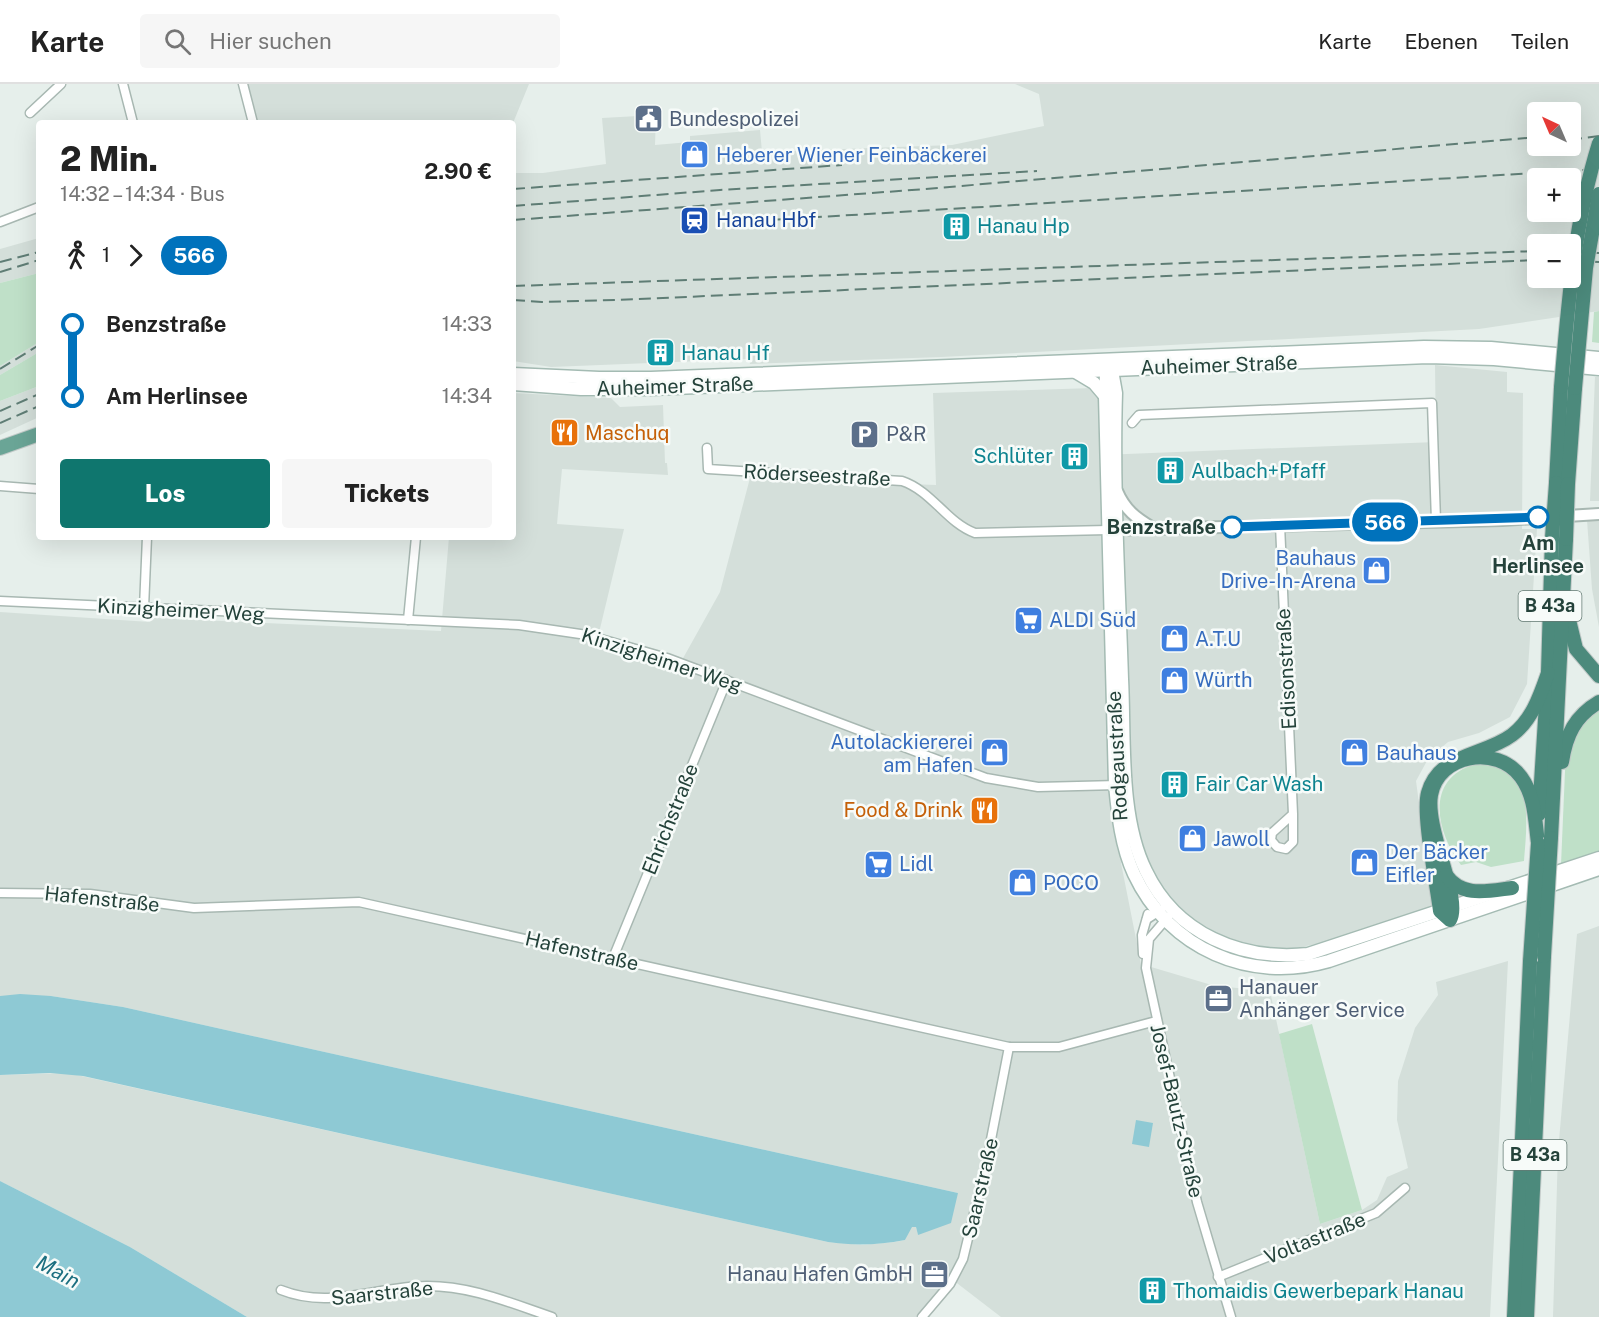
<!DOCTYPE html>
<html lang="de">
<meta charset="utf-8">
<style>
body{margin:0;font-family:"Public Sans",sans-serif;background:#f6f6f6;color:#222;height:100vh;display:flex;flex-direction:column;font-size:22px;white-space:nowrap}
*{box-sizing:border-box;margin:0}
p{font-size:20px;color:#767676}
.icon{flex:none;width:33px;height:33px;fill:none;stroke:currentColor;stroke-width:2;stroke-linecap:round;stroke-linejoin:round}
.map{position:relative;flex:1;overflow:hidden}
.panel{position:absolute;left:36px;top:36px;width:480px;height:420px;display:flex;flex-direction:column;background:#fff;border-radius:6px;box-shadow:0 6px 24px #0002}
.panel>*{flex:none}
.badge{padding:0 12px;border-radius:20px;font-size:21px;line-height:39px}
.needle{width:39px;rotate:316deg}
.buttons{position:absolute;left:1527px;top:18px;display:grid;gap:12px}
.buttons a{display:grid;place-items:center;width:54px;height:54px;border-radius:6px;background:#fff;box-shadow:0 6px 24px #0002;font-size:30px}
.map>.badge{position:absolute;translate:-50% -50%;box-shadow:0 0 0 3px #fff}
.legs{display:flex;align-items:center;gap:9px;height:66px;padding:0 24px;font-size:20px}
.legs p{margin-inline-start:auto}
.summary{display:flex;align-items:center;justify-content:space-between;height:102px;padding:0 24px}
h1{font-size:33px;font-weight:800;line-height:45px}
.cta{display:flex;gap:12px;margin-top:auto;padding:12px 24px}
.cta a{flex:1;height:69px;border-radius:6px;background:#0f766e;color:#fff;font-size:24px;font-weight:800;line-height:69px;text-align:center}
.cta a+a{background:#f6f6f6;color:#222}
ul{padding:0 24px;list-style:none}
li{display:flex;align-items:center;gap:21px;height:72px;font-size:22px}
li i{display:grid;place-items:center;width:9px;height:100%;margin:0 8px;background:currentColor}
li i::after{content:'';width:15px;height:15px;margin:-8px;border:4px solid;border-radius:50%;background:#fff}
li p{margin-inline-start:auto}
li:first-child i{background:linear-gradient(#0000 50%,currentColor 0)}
li:last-child i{background:linear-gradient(currentColor 50%,#0000 0)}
header{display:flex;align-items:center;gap:36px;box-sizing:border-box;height:84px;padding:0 30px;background:#fff;border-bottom:2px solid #e0e0e0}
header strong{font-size:28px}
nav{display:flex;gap:33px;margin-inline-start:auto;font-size:21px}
.search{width:420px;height:54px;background:#f6f6f6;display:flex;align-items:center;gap:15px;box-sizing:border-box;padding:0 21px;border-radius:6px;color:#767676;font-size:22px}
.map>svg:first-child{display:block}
.built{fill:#d4dfda;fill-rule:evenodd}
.green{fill:#bfe0c8}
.water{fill:#8ec9d4}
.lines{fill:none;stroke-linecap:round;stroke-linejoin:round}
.minor-casing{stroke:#a8b8b2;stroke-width:11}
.tertiary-casing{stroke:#a8b8b2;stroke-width:14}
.secondary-casing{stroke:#a4bbb3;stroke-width:15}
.primary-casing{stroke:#c2cac8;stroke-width:16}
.trunk-casing{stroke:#c2cac8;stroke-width:16}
.minor{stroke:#fff;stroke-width:8}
.tertiary{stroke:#fff;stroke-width:10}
.secondary{stroke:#fff;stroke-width:12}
.primary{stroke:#6aa596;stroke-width:14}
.trunk{stroke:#4c8a7c;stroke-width:14}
.rail{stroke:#5f7d75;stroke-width:2;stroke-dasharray:12 6;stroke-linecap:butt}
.trunk-bridge-casing{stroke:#c2cac8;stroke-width:16;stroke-linecap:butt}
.trunk-bridge{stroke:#4c8a7c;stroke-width:14}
.line-1-casing{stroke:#fff;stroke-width:14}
.line-1{stroke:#0072bc;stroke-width:9}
.stop-1-dot{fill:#fff;stroke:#0072bc;stroke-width:3}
.labels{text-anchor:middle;stroke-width:5;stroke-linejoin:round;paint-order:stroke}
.shield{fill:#f7fbf9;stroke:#637a73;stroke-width:1.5}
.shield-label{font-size:18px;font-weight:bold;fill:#24423a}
.service-label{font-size:20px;fill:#4e5e75;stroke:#f7fbf9;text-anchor:start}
.shop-label{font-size:20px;fill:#366cbe;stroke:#f7fbf9;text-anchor:start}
.transit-label{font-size:20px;fill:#164399;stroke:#f7fbf9;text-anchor:start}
.culture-label{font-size:20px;fill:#0d838f;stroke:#f7fbf9;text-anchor:start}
.street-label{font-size:20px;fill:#24423a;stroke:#f7fbf9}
.food-label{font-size:20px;fill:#c56008;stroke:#f7fbf9;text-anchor:start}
.stop-label{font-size:20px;font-weight:bold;fill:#24423a;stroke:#f7fbf9;text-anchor:end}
.water-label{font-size:21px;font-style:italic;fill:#1c6f80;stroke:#f7fbf9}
</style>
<header>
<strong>Karte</strong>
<div class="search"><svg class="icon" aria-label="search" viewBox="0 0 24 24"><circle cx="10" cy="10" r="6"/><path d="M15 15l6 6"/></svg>Hier suchen</div>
<nav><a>Karte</a><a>Ebenen</a><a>Teilen</a></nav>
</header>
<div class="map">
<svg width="1599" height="1233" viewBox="0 0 1599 1233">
<rect width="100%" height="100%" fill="#e6efeb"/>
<!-- built -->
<g class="built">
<polygon points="243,0 529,0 513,39 253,39"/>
<path d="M 1015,0 L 1599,0 L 1599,227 L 1479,245 L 941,273 L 750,280 L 749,275 L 551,283 L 513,277 L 513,89 L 543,89 L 606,80 L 602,34 L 656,31 L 655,61 L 690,58 L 690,52 L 760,46 L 762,68 L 952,61 L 1044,42 L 1039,10 ZM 1538,28 L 1570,28 L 1570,62 L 1538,62 ZM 1538,94 L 1570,94 L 1570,128 L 1538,128 ZM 1538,160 L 1570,160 L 1570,194 L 1538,194 Z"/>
<polygon points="39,154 39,189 0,199 0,165"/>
<polygon points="39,258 39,268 0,291 0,282"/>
<polygon points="1435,281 1507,288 1507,308 1523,309 1522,445 1537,445 1527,600 1510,633 1479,649 1448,658 1428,675 1416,697 1433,822 1344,855 1284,866 1229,856 1186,831 1156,796 1140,761 1121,779 1141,880 1215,902 1270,907 1320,1140 1362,1126 1377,1116 1387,1093 1408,1084 1397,1036 1398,997 1415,944 1438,911 1436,898 1508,877 1490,1233 1001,1233 949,1193 916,1233 247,1233 130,1163 0,1097 0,991 68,989 828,1158 862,1161 895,1158 905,1156 911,1143 916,1143 918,1151 958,1109 123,923 51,912 0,912 0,528 150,538 154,534 441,547 449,453 513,453 513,309 611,314 620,323 663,321 665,379 667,379 668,391 562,385 557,440 624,445 597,557 677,585 720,508 750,394 936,401 933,309 1093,304 1098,315 1101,371 1436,358"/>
<polygon points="1595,293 1599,293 1599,417 1590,417"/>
<polygon points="39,302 39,333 0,351 0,317"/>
<polygon points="1599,435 1599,543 1592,505 1587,436"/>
<polygon points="1599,842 1599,1233 1553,1233 1558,1068 1577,850"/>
</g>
<!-- green -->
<g class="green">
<polygon points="39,189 39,258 0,282 0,199"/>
<polygon points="1599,227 1599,259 1592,258 1594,228"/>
<polygon points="39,268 39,302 0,317 0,291"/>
<polygon points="1599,621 1599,768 1561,781 1566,664 1570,652"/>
<path d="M 1476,680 C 1536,679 1527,736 1524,777 L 1491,783 L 1476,778 L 1461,781 C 1436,748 1424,694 1476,680 Z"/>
<polygon points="1312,940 1362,1126 1320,1140 1279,950"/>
</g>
<!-- water -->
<g class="water">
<path d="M 20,910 L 51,912 L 123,923 L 958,1109 L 951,1139 L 918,1151 L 916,1143 L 912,1143 L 905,1156 C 879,1161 854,1162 828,1158 L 83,992 L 50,989 L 0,991 L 0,912 Z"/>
<polygon points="1136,1036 1153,1039 1149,1063 1132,1060"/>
<polygon points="0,1097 130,1163 247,1233 0,1233"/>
</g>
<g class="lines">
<defs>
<g id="minor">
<polyline points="123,0 133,39"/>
<polyline points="243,0 253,39"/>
<polyline points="30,29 61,0"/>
<polyline points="0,138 39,123"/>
<polyline points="1132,339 1139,331 1432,319 1436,437"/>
<path d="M 707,364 L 708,385 L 902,397 C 932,407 947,439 975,449 L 1108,446"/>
<polyline points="0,402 39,405"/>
<polyline points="1280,441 1293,730 1272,749 1271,756 1277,763 1286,765 1293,758 1293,730"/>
<polyline points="0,517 519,541 587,551 667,574 986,694 1038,703 1118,701"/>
<polyline points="144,524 147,453"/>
<polyline points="408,536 416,453"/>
<polyline points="0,809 90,810 194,824 359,818 1009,963 1059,963 1156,937"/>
<polyline points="1168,833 1149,855 1146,884 1197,1118 1231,1233"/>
<polyline points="1147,835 1161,826"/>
<polyline points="1143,870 1142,851 1148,830"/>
<polyline points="613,874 727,596"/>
<polyline points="1218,1193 1376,1129 1405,1104"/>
<path d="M 281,1206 C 331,1226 376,1202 427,1202 C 472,1202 510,1219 552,1233"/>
<polyline points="922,1233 950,1200 963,1175 987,1076 1009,963"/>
</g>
<g id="tertiary">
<path d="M 1117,407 C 1125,426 1136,434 1153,444"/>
<polyline points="1108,446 1502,436 1599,430"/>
</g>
<g id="secondary">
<path d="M 1112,280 L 1106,290 L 1105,312 L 1115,701 C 1118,731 1121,762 1134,790 C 1169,865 1250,900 1329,877 L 1599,785"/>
<path d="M 1106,283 L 1113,292 L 1116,309 C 1113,404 1119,500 1122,595 C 1125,654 1119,733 1146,787 C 1176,850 1241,877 1308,870 L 1599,774"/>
<polyline points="1074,287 1094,299 1105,312"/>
<polyline points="513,290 599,294 651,294 1424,263 1491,264 1599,274"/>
<polyline points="513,300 581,305 651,305 1428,273 1494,275 1599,285"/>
</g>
<polyline id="primary" points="0,364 39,350"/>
<g id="trunk">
<polyline points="1556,399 1561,303"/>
<polyline points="1568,400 1575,304"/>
<polyline points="1568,532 1576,565 1599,592"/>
<path d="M 1562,678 C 1566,651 1575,632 1599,618"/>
<polyline points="1539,730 1548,589 1552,454"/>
<polyline points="1551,754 1566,455"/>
<path d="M 1538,759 C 1535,736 1535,712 1521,693 C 1497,660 1438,670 1431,711 C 1425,746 1462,815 1450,836 L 1440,827 C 1437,801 1422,730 1428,709 C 1439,669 1484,672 1512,651 C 1532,636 1540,612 1548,589"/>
<path d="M 1446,791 C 1462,814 1488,807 1512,804"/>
<polyline points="1514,1233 1530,877"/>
<polyline points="1527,1233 1544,872"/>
</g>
</defs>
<!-- minor casing -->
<use href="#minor" class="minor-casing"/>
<!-- tertiary casing -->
<use href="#tertiary" class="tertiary-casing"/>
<!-- secondary casing -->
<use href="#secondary" class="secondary-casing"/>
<!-- primary casing -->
<use href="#primary" class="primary-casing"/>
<!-- trunk casing -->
<use href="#trunk" class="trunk-casing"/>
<!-- minor -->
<use href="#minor" class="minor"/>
<!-- tertiary -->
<use href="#tertiary" class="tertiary"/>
<!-- secondary -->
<use href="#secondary" class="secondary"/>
<!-- primary -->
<use href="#primary" class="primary"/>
<!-- trunk -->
<use href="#trunk" class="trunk"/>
<!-- rail -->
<g class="rail">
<polyline points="1570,56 1599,52"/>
<polyline points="513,105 842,81"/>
<polyline points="513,122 720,106 1037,87"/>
<polyline points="513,136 925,105 1538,53"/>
<polyline points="738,138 1599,85"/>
<polyline points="1570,168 1599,169"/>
<polyline points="1570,177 1599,178"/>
<polyline points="0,178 39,168"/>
<polyline points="0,188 39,176"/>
<polyline points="513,202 1538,167"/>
<polyline points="513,216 542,218 615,216 1538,176"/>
<polyline points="0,285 39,261"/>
<polyline points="0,327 39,310"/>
<polyline points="0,339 39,322"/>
</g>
<defs>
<g id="trunk-bridge">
<path d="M 1561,303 C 1568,221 1574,139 1599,59"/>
<polyline points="1575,304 1586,184 1599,110"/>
<polyline points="1552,454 1556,399"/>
<polyline points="1566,455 1568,400"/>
<polyline points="1544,872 1551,754"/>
<polyline points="1530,877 1538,759"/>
</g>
</defs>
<!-- trunk-bridge casing -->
<use href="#trunk-bridge" class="trunk-bridge-casing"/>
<!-- trunk-bridge -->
<use href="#trunk-bridge" class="trunk-bridge"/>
</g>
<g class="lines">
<defs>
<polyline id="line-1" points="1232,443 1538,433"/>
</defs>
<!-- line-1 casing -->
<use href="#line-1" class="line-1-casing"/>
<!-- line-1 -->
<use href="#line-1" class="line-1"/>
</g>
<!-- icons -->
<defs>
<symbol id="civic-square" viewBox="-11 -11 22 22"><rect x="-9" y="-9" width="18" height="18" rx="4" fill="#5c6f8a" stroke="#f7fbf9"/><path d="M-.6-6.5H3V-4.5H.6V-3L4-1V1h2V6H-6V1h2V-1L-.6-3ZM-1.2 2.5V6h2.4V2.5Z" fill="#fff"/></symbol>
<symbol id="shop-square" viewBox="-11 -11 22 22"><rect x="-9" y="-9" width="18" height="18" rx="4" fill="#3f7fe0" stroke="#f7fbf9"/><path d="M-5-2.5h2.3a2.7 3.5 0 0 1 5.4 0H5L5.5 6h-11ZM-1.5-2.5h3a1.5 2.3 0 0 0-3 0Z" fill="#fff"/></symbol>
<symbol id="station-square" viewBox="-11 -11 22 22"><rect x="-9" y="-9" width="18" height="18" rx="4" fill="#1a4fb4" stroke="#f7fbf9"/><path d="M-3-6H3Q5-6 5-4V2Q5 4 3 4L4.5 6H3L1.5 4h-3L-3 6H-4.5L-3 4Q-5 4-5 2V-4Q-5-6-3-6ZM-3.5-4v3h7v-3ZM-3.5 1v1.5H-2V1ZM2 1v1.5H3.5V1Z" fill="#fff"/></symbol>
<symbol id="building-square" viewBox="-11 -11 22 22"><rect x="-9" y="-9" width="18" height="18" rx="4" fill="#0f9aa8" stroke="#f7fbf9"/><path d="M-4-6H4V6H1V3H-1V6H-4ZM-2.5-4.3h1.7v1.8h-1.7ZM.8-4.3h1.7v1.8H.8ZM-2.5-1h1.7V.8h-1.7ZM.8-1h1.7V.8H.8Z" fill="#fff"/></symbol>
<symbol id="restaurant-square" viewBox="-11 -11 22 22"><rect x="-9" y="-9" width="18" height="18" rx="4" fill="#e8710a" stroke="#f7fbf9"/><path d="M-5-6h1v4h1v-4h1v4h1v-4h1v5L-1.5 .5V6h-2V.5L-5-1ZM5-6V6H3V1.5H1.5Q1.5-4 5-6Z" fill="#fff"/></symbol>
<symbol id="parking-square" viewBox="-11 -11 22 22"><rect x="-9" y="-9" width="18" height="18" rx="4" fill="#5c6f8a" stroke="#f7fbf9"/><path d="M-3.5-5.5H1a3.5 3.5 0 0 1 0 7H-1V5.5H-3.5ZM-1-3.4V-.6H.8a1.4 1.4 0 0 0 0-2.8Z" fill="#fff"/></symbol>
<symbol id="supermarket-square" viewBox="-11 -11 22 22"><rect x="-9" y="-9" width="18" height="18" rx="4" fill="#3f7fe0" stroke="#f7fbf9"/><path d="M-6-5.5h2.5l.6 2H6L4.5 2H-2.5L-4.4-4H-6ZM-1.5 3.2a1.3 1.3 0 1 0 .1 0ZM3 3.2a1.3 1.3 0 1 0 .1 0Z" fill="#fff"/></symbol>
<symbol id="office-square" viewBox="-11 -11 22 22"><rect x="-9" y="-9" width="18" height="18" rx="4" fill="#5c6f8a" stroke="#f7fbf9"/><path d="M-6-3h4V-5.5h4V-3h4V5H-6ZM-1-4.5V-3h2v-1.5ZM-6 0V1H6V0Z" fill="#fff"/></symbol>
</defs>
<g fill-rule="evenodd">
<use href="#civic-square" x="632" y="18" width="33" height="33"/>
<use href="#shop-square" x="678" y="54" width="33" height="33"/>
<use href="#station-square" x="678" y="120" width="33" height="33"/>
<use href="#building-square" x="940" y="126" width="33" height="33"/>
<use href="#building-square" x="644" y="252" width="33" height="33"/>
<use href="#restaurant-square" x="548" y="332" width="33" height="33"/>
<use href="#parking-square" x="848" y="334" width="33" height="33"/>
<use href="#building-square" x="1058" y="356" width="33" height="33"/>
<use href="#building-square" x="1154" y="370" width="33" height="33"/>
<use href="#shop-square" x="1360" y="470" width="33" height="33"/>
<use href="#supermarket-square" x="1012" y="520" width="33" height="33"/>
<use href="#shop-square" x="1158" y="538" width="33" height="33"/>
<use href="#shop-square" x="1158" y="580" width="33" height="33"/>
<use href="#shop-square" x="978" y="652" width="33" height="33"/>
<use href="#shop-square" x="1338" y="652" width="33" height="33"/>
<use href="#building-square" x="1158" y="684" width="33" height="33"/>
<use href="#restaurant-square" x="968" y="710" width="33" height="33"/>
<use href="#shop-square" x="1176" y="738" width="33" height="33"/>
<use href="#shop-square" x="1348" y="762" width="33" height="33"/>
<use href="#supermarket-square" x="862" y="764" width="33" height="33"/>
<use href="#shop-square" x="1006" y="782" width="33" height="33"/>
<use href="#office-square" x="1202" y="898" width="33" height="33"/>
<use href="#office-square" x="918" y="1174" width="33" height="33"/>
<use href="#building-square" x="1136" y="1190" width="33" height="33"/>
</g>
<!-- markers -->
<g class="stop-1-dot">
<circle cx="1538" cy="433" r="10"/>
<circle cx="1232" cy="443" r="10"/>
</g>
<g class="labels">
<!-- shield labels -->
<g class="shield">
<rect x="1518.5" y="507" width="63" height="30" rx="4.5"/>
<rect x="1503.5" y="1056" width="63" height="30" rx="4.5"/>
</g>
<g class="shield-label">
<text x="1550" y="528">B 43a</text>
<text x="1535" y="1077">B 43a</text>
</g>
<!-- service labels -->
<g class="service-label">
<text x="669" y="42">Bundespolizei</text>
<text x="886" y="357">P&amp;R</text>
<text x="1239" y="910">Hanauer<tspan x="1239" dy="23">Anhänger Service</tspan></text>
<text x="913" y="1197" text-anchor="end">Hanau Hafen GmbH</text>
</g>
<!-- shop labels -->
<g class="shop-label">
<text x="716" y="78">Heberer Wiener Feinbäckerei</text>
<text x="1356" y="481" text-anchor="end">Bauhaus<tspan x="1356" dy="23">Drive-In-Arena</tspan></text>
<text x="1049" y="543">ALDI Süd</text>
<text x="1195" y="562">A.T.U</text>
<text x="1195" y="603">Würth</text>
<text x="973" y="665" text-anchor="end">Autolackiererei<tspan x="973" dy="23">am Hafen</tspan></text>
<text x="1376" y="676">Bauhaus</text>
<text x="1213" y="762">Jawoll</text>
<text x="1385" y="775">Der Bäcker<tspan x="1385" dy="23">Eifler</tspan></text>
<text x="899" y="787">Lidl</text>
<text x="1043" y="806">POCO</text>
</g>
<!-- transit labels -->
<g class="transit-label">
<text x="716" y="143">Hanau Hbf</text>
</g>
<!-- culture labels -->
<g class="culture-label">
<text x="977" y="149">Hanau Hp</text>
<text x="681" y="276">Hanau Hf</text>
<text x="1053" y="379" text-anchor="end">Schlüter</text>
<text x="1191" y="394">Aulbach+Pfaff</text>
<text x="1195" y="707">Fair Car Wash</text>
<text x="1173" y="1214">Thomaidis Gewerbepark Hanau</text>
</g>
<!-- street labels -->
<g class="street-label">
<text transform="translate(1219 281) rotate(-2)" y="7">Auheimer Straße</text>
<text transform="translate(675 302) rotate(-2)" y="7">Auheimer Straße</text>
<text transform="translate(817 391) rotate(3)" y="7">Röderseestraße</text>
<text transform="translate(181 526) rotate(3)" y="7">Kinzigheimer Weg</text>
<text transform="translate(662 576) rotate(18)" y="7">Kinzigheimer Weg</text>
<text transform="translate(1286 585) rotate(-93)" y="7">Edisonstraße</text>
<text transform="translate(1117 672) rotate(-93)" y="7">Rodgaustraße</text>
<text transform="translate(670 735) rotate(-68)" y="7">Ehrichstraße</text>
<text transform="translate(102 815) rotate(6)" y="7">Hafenstraße</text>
<text transform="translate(582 867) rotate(13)" y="7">Hafenstraße</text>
<text transform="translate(1177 1027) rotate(77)" y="7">Josef-Bautz-Straße</text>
<text transform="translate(980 1104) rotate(-77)" y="7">Saarstraße</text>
<text transform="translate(1315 1154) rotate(-22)" y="7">Voltastraße</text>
<text transform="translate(382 1209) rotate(-6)" y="7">Saarstraße</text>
</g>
<!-- food labels -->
<g class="food-label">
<text x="585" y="356">Maschuq</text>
<text x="963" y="733" text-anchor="end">Food &amp; Drink</text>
</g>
<!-- stop labels -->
<g class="stop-label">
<text x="1216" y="450">Benzstraße</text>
<text x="1538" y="466" text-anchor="middle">Am<tspan x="1538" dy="23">Herlinsee</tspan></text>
</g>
<!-- water labels -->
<g class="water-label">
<text transform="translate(58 1188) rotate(29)" y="7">Main</text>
</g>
</g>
</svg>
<div class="buttons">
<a><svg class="needle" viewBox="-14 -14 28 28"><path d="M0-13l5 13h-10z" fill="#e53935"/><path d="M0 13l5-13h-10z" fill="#767676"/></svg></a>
<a>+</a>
<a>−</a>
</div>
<b class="badge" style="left:1385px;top:438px;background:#0072bc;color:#fff">566</b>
<section class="panel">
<div class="summary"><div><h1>2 Min.</h1><p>14:32 – 14:34 · Bus</p></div><b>2.90 €</b></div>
<div class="legs"><svg class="icon" aria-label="walk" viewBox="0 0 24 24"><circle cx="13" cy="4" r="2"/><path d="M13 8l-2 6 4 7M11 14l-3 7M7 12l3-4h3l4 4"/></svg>1<svg class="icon" aria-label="forward" viewBox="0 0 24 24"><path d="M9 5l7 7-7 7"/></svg><b class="badge" style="background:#0072bc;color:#fff">566</b></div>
<ul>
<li><i style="color:#0072bc"></i><b>Benzstraße</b><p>14:33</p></li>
<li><i style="color:#0072bc"></i><b>Am Herlinsee</b><p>14:34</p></li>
</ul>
<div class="cta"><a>Los</a><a>Tickets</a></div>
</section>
</div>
